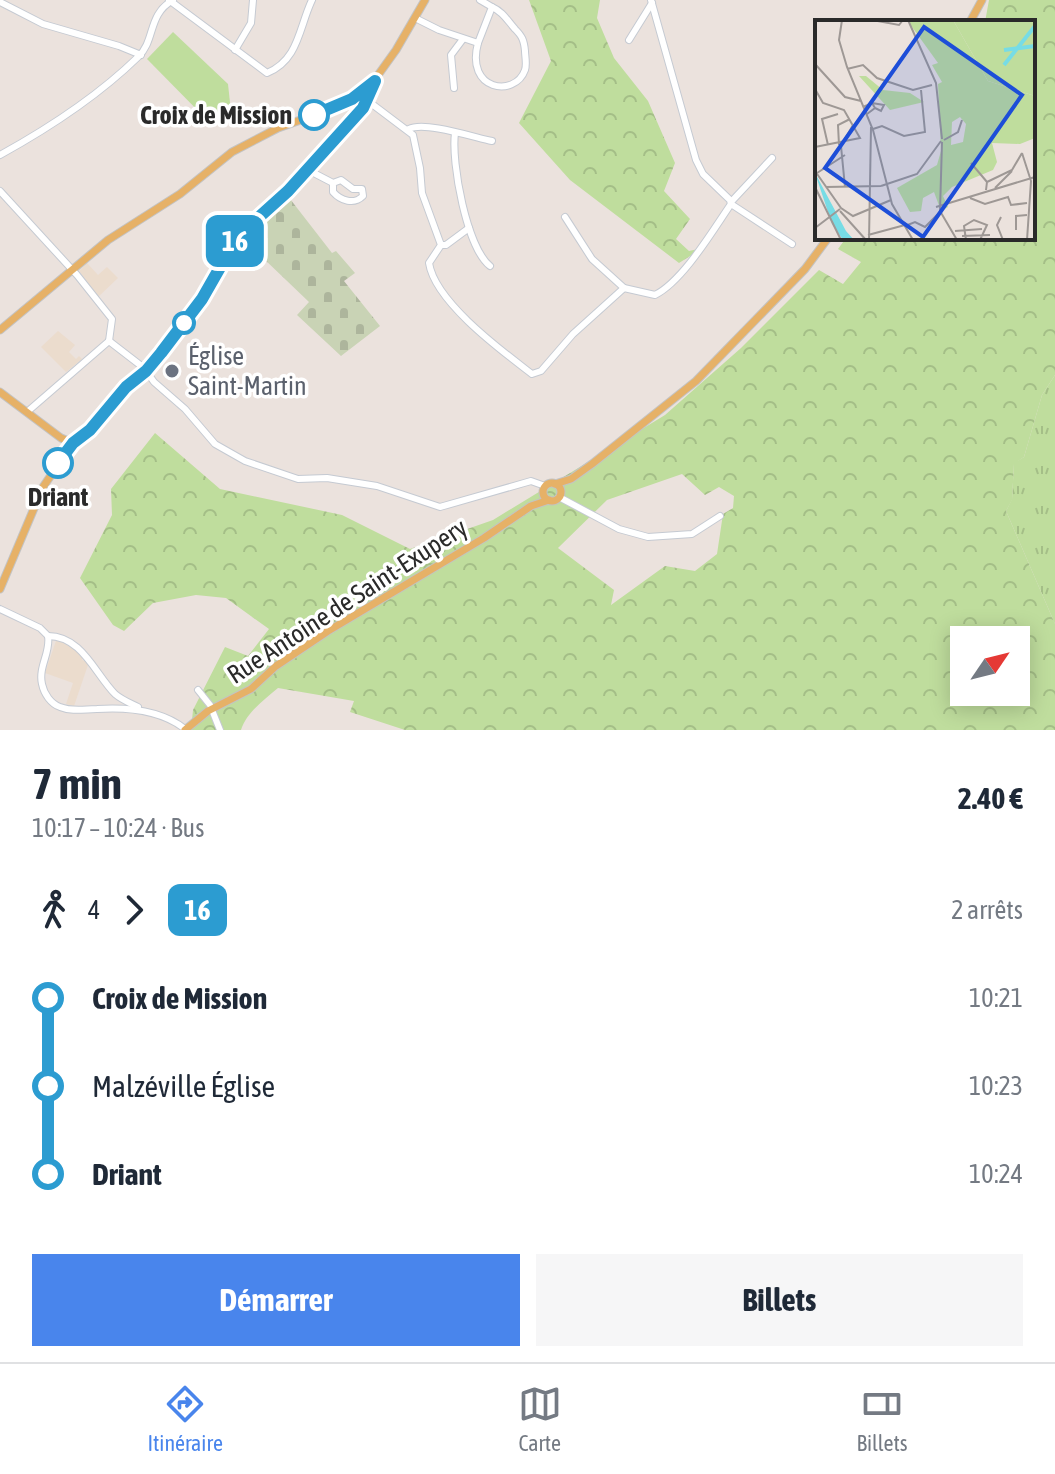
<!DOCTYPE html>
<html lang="fr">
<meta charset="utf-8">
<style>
body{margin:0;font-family:"Asap Condensed",sans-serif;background:#f6f6f7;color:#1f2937;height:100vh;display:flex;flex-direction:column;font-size:30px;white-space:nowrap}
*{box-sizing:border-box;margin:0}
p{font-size:26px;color:#747a83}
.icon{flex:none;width:44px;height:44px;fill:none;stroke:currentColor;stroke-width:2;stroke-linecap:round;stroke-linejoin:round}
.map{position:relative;height:730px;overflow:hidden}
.panel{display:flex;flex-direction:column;background:#fff;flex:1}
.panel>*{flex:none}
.badge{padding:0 16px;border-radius:12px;font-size:28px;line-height:52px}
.needle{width:52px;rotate:55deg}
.buttons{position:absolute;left:950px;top:626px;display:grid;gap:16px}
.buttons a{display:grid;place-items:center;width:80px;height:80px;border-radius:0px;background:#fff;box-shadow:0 4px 20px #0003;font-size:40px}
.map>.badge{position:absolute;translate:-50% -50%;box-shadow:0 0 0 4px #fff}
.legs{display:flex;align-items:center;gap:12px;height:88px;padding:0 32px;font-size:26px}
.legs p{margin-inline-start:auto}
.summary{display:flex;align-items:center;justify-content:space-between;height:136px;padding:0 32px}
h1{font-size:44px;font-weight:700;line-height:60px}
.action{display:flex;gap:16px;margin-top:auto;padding:16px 32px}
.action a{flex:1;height:92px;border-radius:0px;background:#4985ec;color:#fff;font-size:32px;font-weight:700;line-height:92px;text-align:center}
.action a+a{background:#f6f6f7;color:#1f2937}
ul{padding:0 32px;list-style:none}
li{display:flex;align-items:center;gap:28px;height:88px;font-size:30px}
li i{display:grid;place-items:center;width:12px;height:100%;margin:0 10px;background:currentColor}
li i::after{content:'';width:20px;height:20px;margin:-10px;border:6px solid;border-radius:50%;background:#fff}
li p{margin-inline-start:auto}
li:first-child i{background:linear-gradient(#0000 50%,currentColor 0)}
li:last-child i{background:linear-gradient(currentColor 50%,#0000 0)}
.tab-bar{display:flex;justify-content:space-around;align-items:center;height:112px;border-top:2px solid #e0e1e3;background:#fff;font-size:22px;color:#747a83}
.tab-bar a{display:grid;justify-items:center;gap:4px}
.tab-bar .active{color:#4985ec}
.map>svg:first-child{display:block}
.education{fill:#ebdccd}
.grass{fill:url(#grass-tufts)}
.forest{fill:url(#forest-crowns);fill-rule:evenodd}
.cemetery{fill:url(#cemetery-stones)}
.park{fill:#bfdd9d}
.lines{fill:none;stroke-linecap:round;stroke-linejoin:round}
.minor-casing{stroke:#c5cad2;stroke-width:8}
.major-casing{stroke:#c3c3c3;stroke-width:9}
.minor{stroke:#fff;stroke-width:6}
.major{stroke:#e6b167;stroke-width:7}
.line-1-casing{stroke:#fff;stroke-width:18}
.line-1{stroke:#2c9cd1;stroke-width:12}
.stop-1-dot{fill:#fff;stroke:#2c9cd1;stroke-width:4}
.worship-dot{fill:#6b7280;stroke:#fff;stroke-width:3}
.labels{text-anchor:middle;stroke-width:7;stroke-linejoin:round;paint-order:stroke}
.stop-label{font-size:26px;font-weight:bold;fill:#2a2a2a;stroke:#fff;text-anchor:end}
.worship-label{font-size:26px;fill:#5b616d;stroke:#fff;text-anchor:start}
.street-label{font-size:26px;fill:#2a2a2a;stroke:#fff}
.inset-river{fill:none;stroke:#77dce5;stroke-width:4}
.inset-road{fill:none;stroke:#9e9895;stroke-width:2}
.view{fill:#1d4ed8;fill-opacity:0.15;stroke:#1d4ed8;stroke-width:4}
.inset-edge{fill:none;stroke:#2a2a2a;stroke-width:4}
</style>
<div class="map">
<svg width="1055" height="730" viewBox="0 0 1055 730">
<defs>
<pattern id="grass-tufts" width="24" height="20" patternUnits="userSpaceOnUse" patternTransform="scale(2)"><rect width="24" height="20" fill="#bfdd9d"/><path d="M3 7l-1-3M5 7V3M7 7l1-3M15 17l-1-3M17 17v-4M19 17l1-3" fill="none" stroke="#a4be87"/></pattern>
<pattern id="forest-crowns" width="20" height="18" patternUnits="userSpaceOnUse" patternTransform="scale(2)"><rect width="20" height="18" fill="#bfdd9d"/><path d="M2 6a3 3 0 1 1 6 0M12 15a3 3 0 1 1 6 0" fill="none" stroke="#a4be87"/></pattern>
<pattern id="cemetery-stones" width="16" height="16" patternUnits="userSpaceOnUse" patternTransform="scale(2)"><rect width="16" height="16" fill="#c9d3b5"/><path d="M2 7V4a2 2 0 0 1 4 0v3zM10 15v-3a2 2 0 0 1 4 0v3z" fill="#adb59c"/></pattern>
</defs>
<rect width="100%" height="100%" fill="#ebe2dd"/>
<!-- education -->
<g class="education">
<polygon points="87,263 98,275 107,267 118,278 98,297 79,271"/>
<polygon points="58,331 75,345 69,352 76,359 79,356 82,359 66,372 41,347"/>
<polygon points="57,638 83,655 82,660 85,661 86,658 89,662 74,706 66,704 73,683 45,673"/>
</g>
<!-- grass -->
<polygon class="grass" points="1055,375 1055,624 1006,511 1012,499 1014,463 1024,457 1042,395"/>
<!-- forest -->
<g class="forest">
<polygon points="529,0 600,0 597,18 614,58 648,101 675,163 664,191 690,219 676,239 689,251 703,248 679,263 570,180 519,123 551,61"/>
<path d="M 989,0 L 1055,0 L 1055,375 L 1042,395 L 1024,457 L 1014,464 L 1012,500 L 1006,511 L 1055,624 L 1055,730 L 405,730 L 350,712 L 354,701 L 278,688 C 265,699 246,713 241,730 L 191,730 L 193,710 L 225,647 L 248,656 L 269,629 L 226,598 L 196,595 L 153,603 L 124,631 L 113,625 L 80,578 L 112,515 L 111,489 L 155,433 L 220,489 L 342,515 L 410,549 L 493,520 L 665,415 L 741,348 L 819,270 L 843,284 L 861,262 L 838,249 L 846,238 L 1033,238 L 1033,22 L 985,22 ZM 682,474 L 705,495 L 719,487 L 734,496 L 733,508 L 723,514 L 717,554 L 695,571 L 665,566 L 611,605 L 614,590 L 558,548 L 607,500 ZM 964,640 L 1016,640 L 1016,692 L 964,692 Z"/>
</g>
<!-- cemetery -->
<polygon class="cemetery" points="287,195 332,253 336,251 355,273 344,281 380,326 341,356 297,315 309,302 263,258 257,264 235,243"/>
<!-- park -->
<polygon class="park" points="173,32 228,84 232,121 210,123 147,59"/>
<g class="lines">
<defs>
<g id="minor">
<path d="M 169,0 L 267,73 C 299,60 299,27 312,0"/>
<polyline points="651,0 696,160 703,174 730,200 731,204 792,244"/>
<polyline points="0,2 43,24 119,46 141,55"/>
<polyline points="415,18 439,30 478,43 492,7 480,0"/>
<polyline points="629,40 652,3"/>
<path d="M 478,43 C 465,91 515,98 525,70 C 527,64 525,56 525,51 C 524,40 522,36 515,29 C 507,20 503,12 492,7"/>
<polyline points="235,50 251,23 253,0"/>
<polyline points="454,88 451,55 463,39"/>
<path d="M 364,98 L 413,135 L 420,168 L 422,193 L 441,245 L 429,263 C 435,302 502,351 532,374 L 541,371 L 573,334 L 624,288 L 655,295 C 683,281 713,230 731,204"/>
<path d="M 409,129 C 424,121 473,137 492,141"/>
<path d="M 455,133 C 451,163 467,248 490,266"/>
<path d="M 0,155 C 49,128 98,96 138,57 C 156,40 147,15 173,0"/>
<path d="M 308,170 L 333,183 L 341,180 L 353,189 L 362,189 L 363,196 C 354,205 341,201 333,192 L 333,183"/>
<polyline points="0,191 77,275 112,319 109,341"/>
<polyline points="731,202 772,158"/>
<polyline points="565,217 592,259 624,288"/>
<polyline points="441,245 446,245 469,228"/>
<polyline points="109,341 144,368 154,382 185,409 215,444 245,461 298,479 327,478 377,486 440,507 531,481 545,486"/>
<polyline points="27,412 109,341"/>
<polyline points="559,497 619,529 648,537 692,534 720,516"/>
<path d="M 0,609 L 40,628 L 48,636 C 51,652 38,667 42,684 C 44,694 51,704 60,707 C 72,712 85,709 97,709 C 128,707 161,710 185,729"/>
<path d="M 48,636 C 82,636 95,674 115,694 C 122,700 130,703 138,707 L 137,710"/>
<polyline points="198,690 210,705 220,730"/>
</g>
<g id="major">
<polyline points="970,22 982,0"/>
<polyline points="0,330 108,240 180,194 232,152 278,128 337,107 368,89 396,50 425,0"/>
<polyline points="0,392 61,438 73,443"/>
<circle cx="552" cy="492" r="9"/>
<polyline points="555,484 571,479 592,464 696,381 805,269 828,238"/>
<polyline points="0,589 43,487 73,443 90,430 126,387 146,371 161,353 202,299 238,236 288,191 363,108 375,81"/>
<polyline points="185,730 208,711 251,689 276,666 328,631 484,538 531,506 549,500"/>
</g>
</defs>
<!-- minor casing -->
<use href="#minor" class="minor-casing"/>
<!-- major casing -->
<use href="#major" class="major-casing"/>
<!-- minor -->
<use href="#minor" class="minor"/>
<!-- major -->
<use href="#major" class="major"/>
</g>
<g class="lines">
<defs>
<polyline id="line-1" points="58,463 73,443 90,430 126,387 146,371 161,353 202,299 238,236 288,191 363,108 375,81 352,99 314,115"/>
</defs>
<!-- line-1 casing -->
<use href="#line-1" class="line-1-casing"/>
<!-- line-1 -->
<use href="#line-1" class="line-1"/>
</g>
<!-- markers -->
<g class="stop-1-dot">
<circle cx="314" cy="115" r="14"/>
<circle cx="184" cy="323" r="10"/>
<circle cx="58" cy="463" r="14"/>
</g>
<circle class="worship-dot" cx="172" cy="371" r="8"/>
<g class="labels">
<!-- stop labels -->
<g class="stop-label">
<text x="292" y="124">Croix de Mission</text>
<text x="58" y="506" text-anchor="middle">Driant</text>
</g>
<!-- worship labels -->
<g class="worship-label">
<text x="188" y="365">Église<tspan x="188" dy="30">Saint-Martin</tspan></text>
</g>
<!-- street labels -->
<g class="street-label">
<text transform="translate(347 601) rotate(-33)" y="9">Rue Antoine de Saint-Exupery</text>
</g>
</g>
<!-- overview -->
<g transform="translate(815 20)">
<rect width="220" height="220" fill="#ebe2dd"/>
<path d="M 138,0 L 220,0 L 220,76 L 173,61 Z" fill="#bfdd9d"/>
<path d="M 92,0 L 138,0 L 173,61 L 220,76 L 220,118 L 205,124 L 177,123 L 182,142 L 178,150 L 137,167 L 128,176 L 133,187 L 126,191 L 119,172 L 108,178 L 106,191 L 95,192 L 82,168 L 122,145 L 126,131 L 123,64 L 127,62 L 117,45 L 123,43 ZM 145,97 L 151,104 L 148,122 L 136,125 L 137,102 ZM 44,56 L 51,56 L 68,70 L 95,73 L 109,82 L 75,90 Z" fill="#bfdd9d" fill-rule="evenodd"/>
<path d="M 0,153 L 31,211 L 39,220 L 28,220 L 17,204 Z" fill="#77dce5"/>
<path class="inset-river" d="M 189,30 L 220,26M 189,45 L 220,6"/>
<path class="inset-road" d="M 27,0 L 24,20 L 32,47 L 58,110 L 77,184 L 98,220M 57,0 L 84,5 L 88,0M 93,0 L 121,63 L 127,119M 0,44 L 30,77 L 46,81M 32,49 L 48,45 L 62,58 L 98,70 L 117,65M 0,69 L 8,83 L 29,90 L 45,118 L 0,127M 57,83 L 69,85 L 66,91 L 60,88M 48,87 L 57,83 L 60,88 L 52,94M 58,109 L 67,106 L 89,116 L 110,112 L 106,70M 129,120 L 143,112 L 147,100M 127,122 L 125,191 L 142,220M 13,125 L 7,99 L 23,94M 24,125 L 23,105 L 35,99M 207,133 L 216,161 L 212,220M 156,143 L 172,162M 0,151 L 26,188 L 38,196 L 76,180M 2,153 L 30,135M 66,166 L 102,154 L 126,121M 0,167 L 26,220M 11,167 L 66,166M 30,167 L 26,126 L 38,105M 180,168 L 197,151M 171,170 L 172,162 L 197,150 L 207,133M 155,178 L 170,184 L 193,177 L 196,185 L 212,183M 121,187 L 220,157M 25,191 L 51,220M 186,197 L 182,205 L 188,220M 90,206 L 100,202 L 110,207 L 125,192M 0,208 L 25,189M 201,210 L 201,196 L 212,195M 140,211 L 167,209M 53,215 L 90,205M 147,216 L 175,215M 54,220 L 56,107M 151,220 L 149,206 L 159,200 L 172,205 L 165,220"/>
<path class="view" d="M 109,7 L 207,75 L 108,217 L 10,148 Z"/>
<rect width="220" height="220" class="inset-edge"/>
</g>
</svg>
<div class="buttons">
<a><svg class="needle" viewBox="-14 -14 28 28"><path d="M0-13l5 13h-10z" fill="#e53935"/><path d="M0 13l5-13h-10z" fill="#747a83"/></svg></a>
</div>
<b class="badge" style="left:235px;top:241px;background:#2c9cd1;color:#fff">16</b>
</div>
<section class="panel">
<div class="summary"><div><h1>7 min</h1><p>10:17 – 10:24 · Bus</p></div><b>2.40 €</b></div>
<div class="legs"><svg class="icon" aria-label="walk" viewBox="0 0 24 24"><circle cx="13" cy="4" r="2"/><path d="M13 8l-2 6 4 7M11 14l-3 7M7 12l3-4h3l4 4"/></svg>4<svg class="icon" aria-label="forward" viewBox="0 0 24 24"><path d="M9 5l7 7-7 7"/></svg><b class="badge" style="background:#2c9cd1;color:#fff">16</b><p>2 arrêts</p></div>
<ul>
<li><i style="color:#2c9cd1"></i><b>Croix de Mission</b><p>10:21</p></li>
<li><i style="color:#2c9cd1"></i><span>Malzéville Église</span><p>10:23</p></li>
<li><i style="color:#2c9cd1"></i><b>Driant</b><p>10:24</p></li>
</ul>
<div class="action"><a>Démarrer</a><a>Billets</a></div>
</section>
<nav class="tab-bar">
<a class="active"><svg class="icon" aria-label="directions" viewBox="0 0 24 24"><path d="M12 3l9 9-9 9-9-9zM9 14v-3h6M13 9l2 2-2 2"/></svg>Itinéraire</a>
<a><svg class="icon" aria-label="map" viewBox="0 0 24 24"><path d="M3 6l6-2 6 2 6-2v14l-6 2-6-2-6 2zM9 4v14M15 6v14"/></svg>Carte</a>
<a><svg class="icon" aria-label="tickets" viewBox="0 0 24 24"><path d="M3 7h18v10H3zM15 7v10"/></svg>Billets</a>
</nav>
